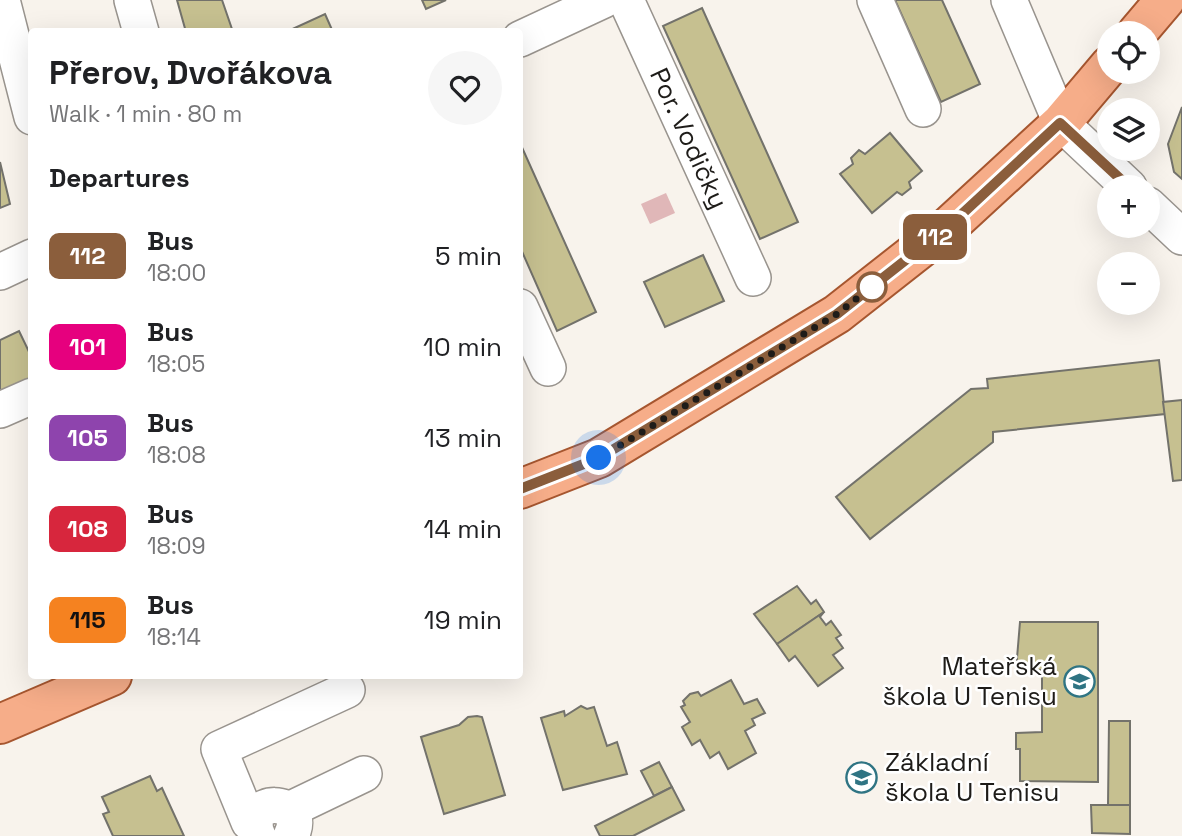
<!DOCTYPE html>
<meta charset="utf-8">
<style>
body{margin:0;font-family:"Space Grotesk",sans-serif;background:#f6f6f6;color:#202124;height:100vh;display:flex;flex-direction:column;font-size:26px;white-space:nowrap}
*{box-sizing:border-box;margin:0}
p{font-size:23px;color:#757577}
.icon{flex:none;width:38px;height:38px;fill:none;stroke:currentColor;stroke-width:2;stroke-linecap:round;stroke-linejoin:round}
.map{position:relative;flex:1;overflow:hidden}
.drawer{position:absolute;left:28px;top:28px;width:495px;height:651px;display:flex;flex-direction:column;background:#fff;border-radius:7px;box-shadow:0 7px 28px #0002}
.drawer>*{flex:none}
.badge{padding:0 14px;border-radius:10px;font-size:24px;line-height:46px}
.controls{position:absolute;left:1097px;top:21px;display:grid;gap:14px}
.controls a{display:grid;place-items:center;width:63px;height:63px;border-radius:50%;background:#fff;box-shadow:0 7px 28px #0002;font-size:35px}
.you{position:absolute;width:35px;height:35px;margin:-18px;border:5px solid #fff;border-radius:50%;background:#1a73e8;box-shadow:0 0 0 10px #1a73e833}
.map>.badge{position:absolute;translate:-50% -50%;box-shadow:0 0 0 4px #fff}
h2{padding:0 21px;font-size:26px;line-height:63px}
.round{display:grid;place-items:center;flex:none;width:74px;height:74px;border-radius:37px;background:#f6f6f6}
.head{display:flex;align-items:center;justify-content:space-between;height:119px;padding:0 21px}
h1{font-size:33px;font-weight:700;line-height:52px}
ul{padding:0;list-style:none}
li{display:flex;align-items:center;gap:21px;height:91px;padding:0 21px}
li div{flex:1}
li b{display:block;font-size:26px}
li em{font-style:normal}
li .badge{min-width:77px;font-weight:700;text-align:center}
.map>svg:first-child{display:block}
.green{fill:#e0b7b8}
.building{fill:#c6c090;stroke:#73726b;stroke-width:2}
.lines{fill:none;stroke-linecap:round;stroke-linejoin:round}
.minor-casing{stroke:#99948e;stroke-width:38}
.major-casing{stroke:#a6562f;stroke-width:42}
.minor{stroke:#fff;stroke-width:35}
.major{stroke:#f6ad89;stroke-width:38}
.line-casing{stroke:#fff;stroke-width:16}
.line{stroke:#8b5e3c;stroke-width:10}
.walk{stroke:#1e1c19;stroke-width:7;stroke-dasharray:0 12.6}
.stop-dot{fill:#fff;stroke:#8b5e3c;stroke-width:3.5}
.labels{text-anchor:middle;stroke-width:5;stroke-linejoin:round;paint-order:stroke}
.street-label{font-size:26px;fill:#1e1c19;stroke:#fff}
.poi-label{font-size:26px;fill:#1e1c19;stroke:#fff;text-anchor:end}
</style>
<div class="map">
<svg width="1182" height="836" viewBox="0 0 1182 836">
<rect width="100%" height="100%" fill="#f8f3ec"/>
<!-- green -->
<polygon class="green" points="666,193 675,213 650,224 641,204"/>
<!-- building -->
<g class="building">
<polygon points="177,0 222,0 233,32 186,32"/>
<polygon points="422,0 446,0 426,9"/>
<polygon points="895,0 942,0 980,84 941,102"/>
<polygon points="702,8 798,222 760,239 663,26"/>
<polygon points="325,14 333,32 286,32"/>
<polygon points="1182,107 1182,179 1174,172 1168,144"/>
<polygon points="890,133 922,171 909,182 911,188 902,195 897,192 872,213 840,174 853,164 851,158 859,150 865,154"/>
<polygon points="520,143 596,312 557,331 520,247"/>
<polygon points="0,162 10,204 0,208"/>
<polygon points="703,255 724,301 665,327 644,282"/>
<polygon points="19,331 32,358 32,380 0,394 0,340"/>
<polygon points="1159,360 1165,414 993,432 993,442 870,539 836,497 971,389 988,388 987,379"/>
<polygon points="1182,400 1182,480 1173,481 1163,402"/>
<polygon points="797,586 811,604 816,600 824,612 777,644 754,614"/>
<polygon points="824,612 820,617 826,625 831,621 841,635 836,638 843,648 833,655 843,668 818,686 795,656 789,661 777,644"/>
<polygon points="1020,622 1098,622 1098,782 1020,781 1020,749 1016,749 1016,733 1042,732 1042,670 1016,670"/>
<polygon points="731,680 744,704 757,699 765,713 752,719 755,725 745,731 756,753 728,769 719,752 710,758 700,740 692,745 682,727 690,722 681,707 685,705 683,701 690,694 698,692 701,696"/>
<polygon points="581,706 587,709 594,707 607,746 617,742 627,774 563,790 541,718 564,711 565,716"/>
<polygon points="477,716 482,717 505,795 444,814 421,737 459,725 468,717"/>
<polygon points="1109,721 1130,721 1130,805 1108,805"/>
<polygon points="659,762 672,787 654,796 641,771"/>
<polygon points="150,776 157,791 162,788 184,836 113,836 103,814 109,812 102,797"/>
<polygon points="672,787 684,810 633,836 600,836 595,826"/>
<polygon points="1091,805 1130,805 1130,834 1092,833"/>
</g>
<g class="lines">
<defs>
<g id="minor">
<polyline points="2,0 32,117"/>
<polyline points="132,0 141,32"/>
<path id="s1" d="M 626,0 L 753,278"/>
<polyline points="875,0 923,109"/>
<polyline points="1009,0 1061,123 1129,187"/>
<polyline points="520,39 604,0"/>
<polyline points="1148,205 1182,237"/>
<polyline points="0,272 32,257"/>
<polyline points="520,307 548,368"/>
<polyline points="0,410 32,396"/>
<polyline points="289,810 364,774"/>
<polyline points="255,823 249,822 219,749 347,690"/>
<path d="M 258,836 C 239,795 311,796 291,836"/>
</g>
<g id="major">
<polyline points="1137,33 1165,0"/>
<polyline points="520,489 599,458 837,314 949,226 1061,123 1110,65"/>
<polyline points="0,724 112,676"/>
</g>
</defs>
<!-- minor casing -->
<use href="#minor" class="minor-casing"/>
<!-- major casing -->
<use href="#major" class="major-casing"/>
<!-- minor -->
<use href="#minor" class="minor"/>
<!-- major -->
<use href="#major" class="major"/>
</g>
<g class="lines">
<defs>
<polyline id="line" points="520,489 599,458 837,314 949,226 1060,123 1129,187"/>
</defs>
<!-- line casing -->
<use href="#line" class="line-casing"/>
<!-- line -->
<use href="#line" class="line"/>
<!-- walk -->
<polyline class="walk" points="599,458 837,314 874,285 872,287"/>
</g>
<!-- icons -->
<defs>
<symbol id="school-ring" viewBox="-11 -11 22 22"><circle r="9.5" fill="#fff" stroke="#2f7483" stroke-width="1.5"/><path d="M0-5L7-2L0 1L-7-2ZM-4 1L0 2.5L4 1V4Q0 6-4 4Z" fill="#2f7483"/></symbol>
</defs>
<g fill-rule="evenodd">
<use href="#school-ring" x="1062" y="664" width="35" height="35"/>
<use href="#school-ring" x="844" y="760" width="35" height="35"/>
</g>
<!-- markers -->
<circle class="stop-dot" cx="872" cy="287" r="14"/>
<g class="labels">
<!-- street labels -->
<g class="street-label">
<text dy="9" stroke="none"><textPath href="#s1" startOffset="152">Por. Vodičky</textPath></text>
</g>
<!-- poi labels -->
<g class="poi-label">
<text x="1057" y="675">Mateřská<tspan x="1057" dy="30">škola U Tenisu</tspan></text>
<text x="885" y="771" text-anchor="start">Základní<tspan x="885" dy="30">škola U Tenisu</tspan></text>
</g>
</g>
</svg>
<div class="controls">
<a><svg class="icon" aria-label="locate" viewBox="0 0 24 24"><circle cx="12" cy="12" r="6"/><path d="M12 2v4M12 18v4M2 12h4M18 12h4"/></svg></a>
<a><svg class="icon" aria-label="layers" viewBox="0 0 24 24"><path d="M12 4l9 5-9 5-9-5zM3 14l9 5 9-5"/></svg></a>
<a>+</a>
<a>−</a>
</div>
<div class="you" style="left:599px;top:458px"></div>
<b class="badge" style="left:935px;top:237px;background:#8b5e3c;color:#fff">112</b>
<section class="drawer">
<div class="head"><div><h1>Přerov, Dvořákova</h1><p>Walk · 1 min · 80 m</p></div><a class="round"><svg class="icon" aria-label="heart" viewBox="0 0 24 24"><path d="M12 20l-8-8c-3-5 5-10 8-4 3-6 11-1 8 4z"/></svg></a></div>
<h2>Departures</h2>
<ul>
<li><span class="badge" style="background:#8b5e3c;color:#fff">112</span><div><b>Bus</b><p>18:00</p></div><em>5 min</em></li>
<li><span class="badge" style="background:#e6007e;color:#fff">101</span><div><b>Bus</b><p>18:05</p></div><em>10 min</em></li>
<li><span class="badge" style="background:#8e44ad;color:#fff">105</span><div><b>Bus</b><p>18:08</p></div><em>13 min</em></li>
<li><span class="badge" style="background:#d7263d;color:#fff">108</span><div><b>Bus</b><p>18:09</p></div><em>14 min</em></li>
<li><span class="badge" style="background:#f58220;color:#111">115</span><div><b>Bus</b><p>18:14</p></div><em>19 min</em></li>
</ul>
</section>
</div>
